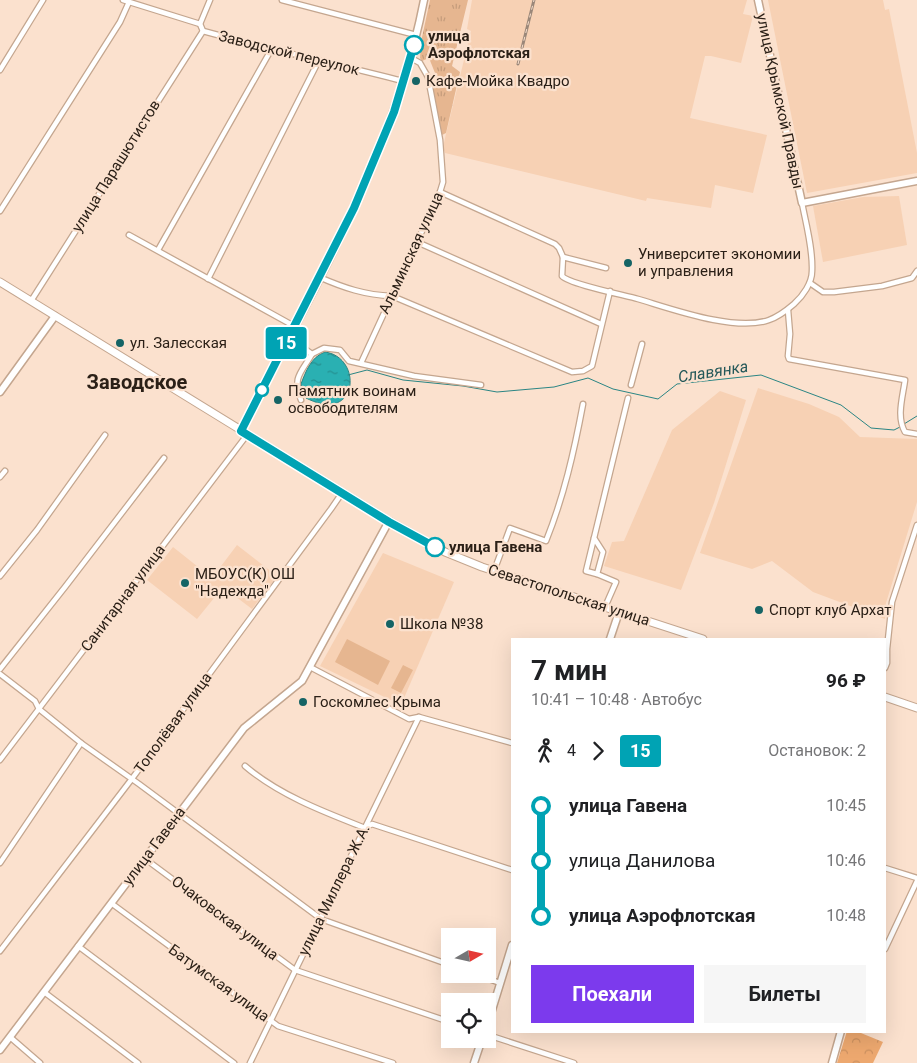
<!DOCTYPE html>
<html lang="ru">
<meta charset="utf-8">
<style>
body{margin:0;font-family:Roboto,sans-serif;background:#f6f6f6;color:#202124;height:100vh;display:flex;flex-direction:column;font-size:19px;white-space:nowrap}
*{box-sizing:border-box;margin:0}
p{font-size:16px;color:#757577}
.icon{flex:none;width:28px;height:28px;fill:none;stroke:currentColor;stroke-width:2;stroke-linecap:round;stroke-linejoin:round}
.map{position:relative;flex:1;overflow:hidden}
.details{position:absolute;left:511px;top:638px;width:375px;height:395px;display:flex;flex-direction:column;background:#fff;border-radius:0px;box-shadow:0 5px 20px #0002}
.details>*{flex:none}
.badge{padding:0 10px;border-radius:4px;font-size:18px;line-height:32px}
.needle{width:32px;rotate:81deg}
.buttons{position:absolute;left:441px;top:928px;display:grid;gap:10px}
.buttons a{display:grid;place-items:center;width:55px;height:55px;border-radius:0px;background:#fff;box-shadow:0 5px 20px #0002;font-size:25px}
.map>.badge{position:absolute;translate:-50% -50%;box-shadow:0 0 0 2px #fff}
.legs{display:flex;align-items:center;gap:8px;height:55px;padding:0 20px;font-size:16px}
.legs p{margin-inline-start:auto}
.head{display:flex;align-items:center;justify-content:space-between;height:85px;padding:0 20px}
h1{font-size:28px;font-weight:700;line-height:38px}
.cta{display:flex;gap:10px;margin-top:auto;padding:10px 20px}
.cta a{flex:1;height:58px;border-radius:0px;background:#7c3aed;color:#fff;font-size:20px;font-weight:700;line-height:58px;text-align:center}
.cta a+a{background:#f6f6f6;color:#202124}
ul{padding:0 20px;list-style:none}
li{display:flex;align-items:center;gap:18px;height:55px;font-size:19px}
li i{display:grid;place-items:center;width:8px;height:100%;margin:0 6px;background:currentColor}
li i::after{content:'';width:12px;height:12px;margin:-6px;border:4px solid;border-radius:50%;background:#fff}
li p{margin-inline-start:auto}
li:first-child i{background:linear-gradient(#0000 50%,currentColor 0)}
li:last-child i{background:linear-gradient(currentColor 50%,#0000 0)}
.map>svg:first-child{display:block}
.built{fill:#f7d1b4}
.grass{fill:#e6b690}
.forest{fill:url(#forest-crowns)}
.park{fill:url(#park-tufts)}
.water{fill:url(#water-ripples);stroke:#2a8584}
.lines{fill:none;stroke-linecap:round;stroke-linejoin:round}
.stream{stroke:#2a8584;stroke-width:1}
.street-casing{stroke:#c4a68f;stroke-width:7}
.secondary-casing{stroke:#c4a68f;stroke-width:9}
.primary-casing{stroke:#c4a68f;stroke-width:9}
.street{stroke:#fff;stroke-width:4.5}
.secondary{stroke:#fff;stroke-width:6}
.primary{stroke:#fff;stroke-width:7}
.rail-casing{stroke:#9a8779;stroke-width:3}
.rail{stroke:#fbe1ce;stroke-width:1;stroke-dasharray:4;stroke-linecap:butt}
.line-1-casing{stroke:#fff;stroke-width:11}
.line-1{stroke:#00a3b4;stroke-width:8}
.stop-1-dot{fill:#fff;stroke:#00a3b4;stroke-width:2.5}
.poi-dot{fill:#156465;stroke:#fbe1ce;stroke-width:2}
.labels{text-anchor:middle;stroke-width:4.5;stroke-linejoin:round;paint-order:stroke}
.stop-label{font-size:15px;font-weight:bold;fill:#2b2017;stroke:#fbe1ce;text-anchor:start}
.street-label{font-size:15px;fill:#2b2017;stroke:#fbe1ce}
.poi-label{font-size:15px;fill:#2b2017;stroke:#fbe1ce;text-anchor:start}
.water-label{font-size:16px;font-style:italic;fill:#235758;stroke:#fbe1ce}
.district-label{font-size:20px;font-weight:bold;fill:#2b2017;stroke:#fbe1ce}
</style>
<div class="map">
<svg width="917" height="1063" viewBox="0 0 917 1063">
<defs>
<pattern id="forest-crowns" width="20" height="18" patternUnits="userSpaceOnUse" patternTransform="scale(1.25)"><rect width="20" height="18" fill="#eda86f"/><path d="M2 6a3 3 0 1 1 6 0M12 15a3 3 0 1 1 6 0" fill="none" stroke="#cb905f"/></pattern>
<pattern id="park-tufts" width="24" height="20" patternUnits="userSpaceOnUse" patternTransform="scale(1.25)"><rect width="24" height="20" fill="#e6b690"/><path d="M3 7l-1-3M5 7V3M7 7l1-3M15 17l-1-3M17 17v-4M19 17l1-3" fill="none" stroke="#c59c7b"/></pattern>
<pattern id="water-ripples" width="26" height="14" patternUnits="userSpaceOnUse" patternTransform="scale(1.25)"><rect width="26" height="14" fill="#2ab0b2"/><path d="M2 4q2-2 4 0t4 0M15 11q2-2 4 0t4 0" fill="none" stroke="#248f90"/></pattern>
</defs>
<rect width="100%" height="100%" fill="#fbe1ce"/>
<!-- built -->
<g class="built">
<polygon points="472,0 747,0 743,14 753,16 741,63 711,56 705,56 690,118 767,135 753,193 715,185 711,208 647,198 646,201 445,153 443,147 446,134 471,31 467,29"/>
<polygon points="768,0 883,0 885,10 889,9 917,153 917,173 807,193"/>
<polygon points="899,196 907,245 823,262 813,206 863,197"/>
<polygon points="758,388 809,404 839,417 860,437 917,439 917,502 886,603 885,619 813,592 772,561 752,569 700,553"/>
<polygon points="720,391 746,400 714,503 681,590 604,566 612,542 624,541 672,430"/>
<polygon points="237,545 277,576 252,609 223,587 197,619 147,580 173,547 212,578"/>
<polygon points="383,553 454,582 401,705 320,666"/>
</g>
<!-- grass -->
<g class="grass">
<polygon points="347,639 390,661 378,685 335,662"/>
<polygon points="403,665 413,670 401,693 391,688"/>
</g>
<!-- forest -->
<polygon class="forest" points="847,1031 856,1031 883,1042 873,1063 837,1063"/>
<!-- park -->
<polygon class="park" points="430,0 468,0 452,66 460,72 446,133 442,135 439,126 431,88 437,78 429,58 422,61 420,58 421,42"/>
<!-- water -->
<path class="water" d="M 325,352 C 363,357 359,425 306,398 L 301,384 C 306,371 311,357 325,352 Z"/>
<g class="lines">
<!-- stream -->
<g class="stream">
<polyline points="348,375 367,370 403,380 463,386 497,392 554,387 588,378 613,389 658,399 677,384 761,375 841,405 871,428 894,430 900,427"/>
<polyline points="904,424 917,416"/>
</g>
<defs>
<g id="street">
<path d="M 123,0 L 200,24 L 203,31 C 269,49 336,64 403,81"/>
<polyline points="282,0 416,35"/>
<polyline points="200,24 210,0"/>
<polyline points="0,70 43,0"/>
<polyline points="440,192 555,244 559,248 563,257"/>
<polyline points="0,211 120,22 129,2"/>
<polyline points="129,235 294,326"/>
<polyline points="417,242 601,324"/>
<polyline points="158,250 271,50"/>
<path d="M 606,268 L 563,257 L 562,276 C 569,284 624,295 638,299 C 672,309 735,332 769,320 C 778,317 787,310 794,304 C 803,296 812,283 812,271 C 813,249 806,224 802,203"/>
<path d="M 319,277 C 344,288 365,295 392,296 L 572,372 L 583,371 L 592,366 L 610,291"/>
<polyline points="208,279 319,60"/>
<polyline points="810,283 823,292 834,292 882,286 912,278 917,271"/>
<polyline points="31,301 203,31"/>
<path d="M 788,310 L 790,334 L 788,356 L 789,359 L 905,380 C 903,396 896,417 905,432 L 917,434"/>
<polyline points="312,354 324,348 340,350 349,361 414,376 481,385"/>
<path d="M 279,358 L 286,354 L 297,343 L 312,354 C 301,373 292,377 301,400"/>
<polyline points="361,363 440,192 443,182 440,140 428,77 420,63 411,58"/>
<polyline points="631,385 642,344"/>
<polyline points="0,477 5,471"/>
<polyline points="594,538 586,571 597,574"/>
<path d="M 494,571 L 510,528 L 546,541 C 564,496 574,452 583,404"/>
<polyline points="0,576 37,530 105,435"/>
<polyline points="605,607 616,582 597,574 603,552 594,538 628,398"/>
<polyline points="310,667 409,719 419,717 512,743"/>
<polyline points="885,668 887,663 887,649 892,602 917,525"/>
<polyline points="0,669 65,587 164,458"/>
<polyline points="0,674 35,701 39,709 81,743 139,784 321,919 450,965"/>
<polyline points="0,760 247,435"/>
<path d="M 245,766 C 279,795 324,812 365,828 L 372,824 L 512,870"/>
<polyline points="144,858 295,970 450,1022"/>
<polyline points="0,863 81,743"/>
<polyline points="885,868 917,878"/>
<polyline points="111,903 278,1026 393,1063"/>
<polyline points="78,946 234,1063"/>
<polyline points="885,949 917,881"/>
<polyline points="0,951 131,780 331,509 342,493"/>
<polyline points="475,974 500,983"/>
<polyline points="44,992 138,1063"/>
<polyline points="488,1035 574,1063"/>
<polyline points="10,1037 40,1063"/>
<polyline points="250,1063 419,717"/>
</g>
<g id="secondary">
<polyline points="758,0 802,203 917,181"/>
<polyline points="0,392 55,316"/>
<path d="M 241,431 C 311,292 394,155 424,0"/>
<polyline points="610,639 619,612"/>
<polyline points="488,1023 512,945"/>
<polyline points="0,1050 244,728 302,681 389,521"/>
<polyline points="474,1063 482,1039"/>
<polyline points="832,1063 841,1031"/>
</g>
<g id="primary">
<polyline points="0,282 389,521 445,552 482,567 703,639"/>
<polyline points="885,697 917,708"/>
</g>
</defs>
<!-- street casing -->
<use href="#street" class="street-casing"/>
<!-- secondary casing -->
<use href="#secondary" class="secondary-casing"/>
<!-- primary casing -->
<use href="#primary" class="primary-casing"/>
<!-- street -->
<use href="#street" class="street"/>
<!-- secondary -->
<use href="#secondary" class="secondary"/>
<!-- primary -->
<use href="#primary" class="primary"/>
<defs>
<polyline id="rail" points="518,64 534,0"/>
</defs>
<!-- rail casing -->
<use href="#rail" class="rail-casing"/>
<!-- rail -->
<use href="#rail" class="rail"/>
</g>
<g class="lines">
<defs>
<polyline id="line-1" points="414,45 394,112 354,208 241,431 389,522 435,547"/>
</defs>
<!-- line-1 casing -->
<use href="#line-1" class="line-1-casing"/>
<!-- line-1 -->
<use href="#line-1" class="line-1"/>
</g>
<!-- markers -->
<g class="stop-1-dot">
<circle cx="414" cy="45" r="9"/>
<circle cx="262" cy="390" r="6"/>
<circle cx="435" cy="547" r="9"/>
</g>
<g class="poi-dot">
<circle cx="416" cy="81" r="5"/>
<circle cx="628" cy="263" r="5"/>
<circle cx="120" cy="343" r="5"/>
<circle cx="278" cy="400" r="5"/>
<circle cx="185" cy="583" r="5"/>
<circle cx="759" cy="610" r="5"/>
<circle cx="390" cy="624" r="5"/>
<circle cx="303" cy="702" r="5"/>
</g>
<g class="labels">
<!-- stop labels -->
<g class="stop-label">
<text x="428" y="41">улица<tspan x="428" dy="17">Аэрофлотская</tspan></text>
<text x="449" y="552">улица Гавена</text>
</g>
<!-- street labels -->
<g class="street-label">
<text transform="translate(289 53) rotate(14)" y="5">Заводской переулок</text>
<text transform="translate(780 101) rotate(78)" y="5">улица Крымской Правды</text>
<text transform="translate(116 166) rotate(-58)" y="5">улица Парашютистов</text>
<text transform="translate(411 253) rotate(-65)" y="5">Альминская улица</text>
<text transform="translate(569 595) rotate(18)" y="5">Севастопольская улица</text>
<text transform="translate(123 598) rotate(-53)" y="5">Санитарная улица</text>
<text transform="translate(173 723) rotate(-54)" y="5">Тополёвая улица</text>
<text transform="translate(154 846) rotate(-53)" y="5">улица Гавена</text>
<text transform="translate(334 890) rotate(-64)" y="5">улица Миллера Ж.А.</text>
<text transform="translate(225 918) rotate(37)" y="5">Очаковская улица</text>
<text transform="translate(219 983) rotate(36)" y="5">Батумская улица</text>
</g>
<!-- poi labels -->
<g class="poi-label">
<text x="426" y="86">Кафе-Мойка Квадро</text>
<text x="638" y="259">Университет экономии<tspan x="638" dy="17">и управления</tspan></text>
<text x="130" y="348">ул. Залесская</text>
<text x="288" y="396">Памятник воинам<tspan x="288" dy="17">освободителям</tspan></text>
<text x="195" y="579">МБОУС(К) ОШ<tspan x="195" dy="17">"Надежда"</tspan></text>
<text x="769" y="615">Спорт клуб Архат</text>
<text x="400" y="629">Школа №38</text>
<text x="313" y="707">Госкомлес Крыма</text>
</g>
<!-- water labels -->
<g class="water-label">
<text transform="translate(713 371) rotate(-9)" y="6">Славянка</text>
</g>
<!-- district labels -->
<g class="district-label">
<text x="137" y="389">Заводское</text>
</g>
</g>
</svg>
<div class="buttons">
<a><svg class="needle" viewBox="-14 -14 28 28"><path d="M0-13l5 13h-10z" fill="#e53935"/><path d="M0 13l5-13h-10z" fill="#757577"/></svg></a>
<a><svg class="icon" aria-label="locate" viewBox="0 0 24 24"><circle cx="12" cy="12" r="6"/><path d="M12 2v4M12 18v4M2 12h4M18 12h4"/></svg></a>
</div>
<b class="badge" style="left:286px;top:343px;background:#00a3b4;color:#fff">15</b>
<section class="details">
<div class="head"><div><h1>7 мин</h1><p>10:41 – 10:48 · Автобус</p></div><b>96 ₽</b></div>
<div class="legs"><svg class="icon" aria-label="walk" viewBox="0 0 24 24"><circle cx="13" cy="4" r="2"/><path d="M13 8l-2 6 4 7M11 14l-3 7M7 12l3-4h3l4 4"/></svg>4<svg class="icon" aria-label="forward" viewBox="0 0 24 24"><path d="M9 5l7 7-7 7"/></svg><b class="badge" style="background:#00a3b4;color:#fff">15</b><p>Остановок: 2</p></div>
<ul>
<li><i style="color:#00a3b4"></i><b>улица Гавена</b><p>10:45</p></li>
<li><i style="color:#00a3b4"></i><span>улица Данилова</span><p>10:46</p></li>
<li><i style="color:#00a3b4"></i><b>улица Аэрофлотская</b><p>10:48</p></li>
</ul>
<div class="cta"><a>Поехали</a><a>Билеты</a></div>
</section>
</div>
